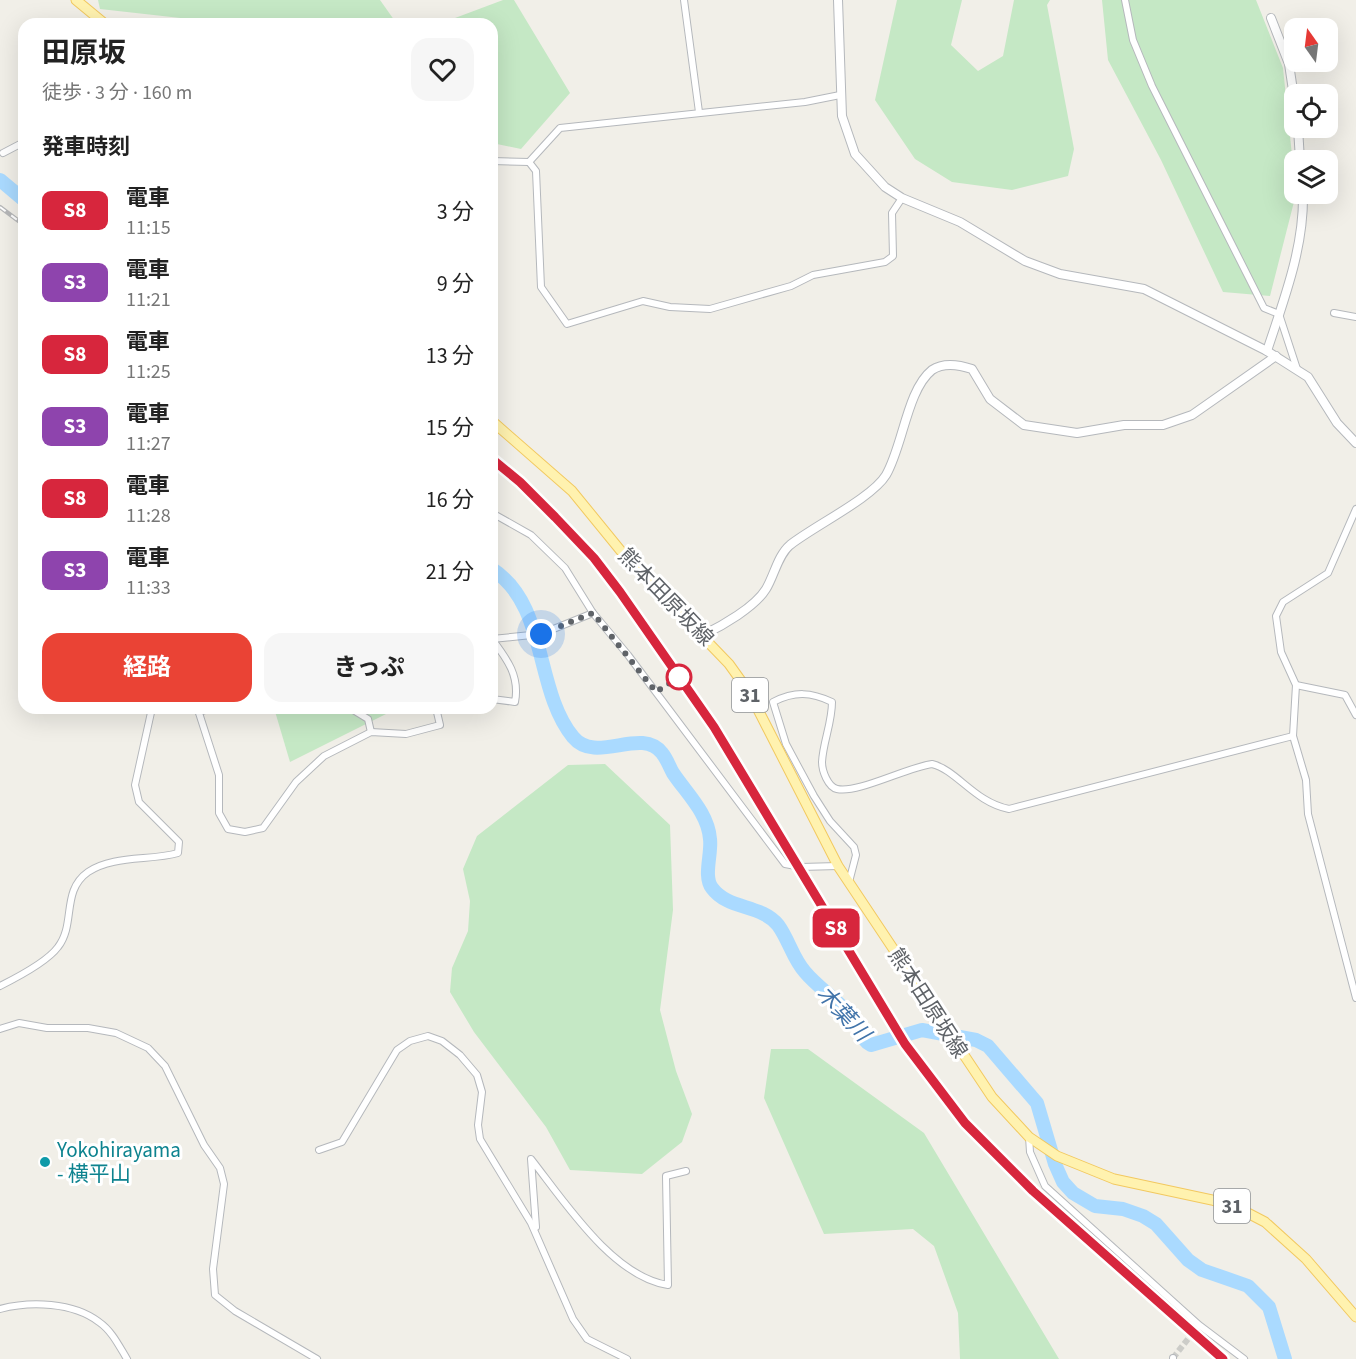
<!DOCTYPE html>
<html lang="ja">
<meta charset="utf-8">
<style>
body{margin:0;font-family:"Source Sans 3","Noto Sans JP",sans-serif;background:#f6f6f6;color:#222;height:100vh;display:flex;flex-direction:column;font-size:22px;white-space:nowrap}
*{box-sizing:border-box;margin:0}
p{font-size:20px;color:#767676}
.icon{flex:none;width:33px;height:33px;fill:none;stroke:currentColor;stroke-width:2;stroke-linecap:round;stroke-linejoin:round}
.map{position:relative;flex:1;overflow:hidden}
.side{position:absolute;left:18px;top:18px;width:480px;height:696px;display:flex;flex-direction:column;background:#fff;border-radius:18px;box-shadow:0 6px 24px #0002}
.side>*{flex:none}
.badge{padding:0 12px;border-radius:9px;font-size:21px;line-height:39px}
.needle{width:39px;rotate:346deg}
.controls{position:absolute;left:1284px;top:18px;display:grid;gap:12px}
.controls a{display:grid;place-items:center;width:54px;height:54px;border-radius:12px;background:#fff;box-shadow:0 6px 24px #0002;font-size:30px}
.you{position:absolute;width:30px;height:30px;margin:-15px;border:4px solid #fff;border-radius:50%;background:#1a73e8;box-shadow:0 0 0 9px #1a73e833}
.map>.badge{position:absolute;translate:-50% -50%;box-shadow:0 0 0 3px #fff}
h2{padding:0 24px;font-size:22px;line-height:54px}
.round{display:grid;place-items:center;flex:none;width:63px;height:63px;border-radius:18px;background:#f6f6f6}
.summary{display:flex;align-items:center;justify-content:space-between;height:102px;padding:0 24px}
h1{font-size:28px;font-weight:700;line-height:45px}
.cta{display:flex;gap:12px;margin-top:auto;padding:12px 24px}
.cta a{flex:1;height:69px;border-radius:18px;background:#ea4335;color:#fff;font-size:24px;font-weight:700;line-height:69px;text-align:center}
.cta a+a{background:#f6f6f6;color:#222}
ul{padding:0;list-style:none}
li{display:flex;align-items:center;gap:18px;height:72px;padding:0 24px}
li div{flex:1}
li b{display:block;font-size:22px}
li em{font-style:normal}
li .badge{min-width:66px;font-weight:700;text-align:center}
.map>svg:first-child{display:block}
.green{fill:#c5e8c5}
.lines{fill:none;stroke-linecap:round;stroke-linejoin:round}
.river{stroke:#aadaff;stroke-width:14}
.minor-tunnel{stroke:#ccccc8;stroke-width:6;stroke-dasharray:6 3;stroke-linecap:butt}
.minor-casing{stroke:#b5b8bc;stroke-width:8}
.tertiary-casing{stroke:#b5b8bc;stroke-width:10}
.primary-casing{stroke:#f2c960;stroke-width:11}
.minor{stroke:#fff;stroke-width:6}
.tertiary{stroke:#fff;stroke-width:8}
.primary{stroke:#fff2af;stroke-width:9}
.rail-casing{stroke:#b6b7b8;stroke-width:4.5}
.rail{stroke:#fff;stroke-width:2;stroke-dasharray:7;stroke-linecap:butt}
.line-casing{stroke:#fff;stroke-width:14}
.line{stroke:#d7263d;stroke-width:9}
.walk{stroke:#5f6368;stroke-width:6;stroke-dasharray:0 10.8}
.stop-dot{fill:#fff;stroke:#d7263d;stroke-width:3}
.culture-dot{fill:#0f9aa8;stroke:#fff;stroke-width:2}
.labels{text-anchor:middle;stroke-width:6;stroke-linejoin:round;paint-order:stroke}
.shield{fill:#fff;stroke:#8f9295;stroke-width:1.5}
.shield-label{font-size:20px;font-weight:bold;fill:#5f6368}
.street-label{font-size:21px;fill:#5f6368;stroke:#fff}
.culture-label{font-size:21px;fill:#0d838f;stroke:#fff;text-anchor:start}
.water-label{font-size:22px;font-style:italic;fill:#4174aa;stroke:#fff}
</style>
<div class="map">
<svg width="1356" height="1359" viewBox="0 0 1356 1359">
<rect width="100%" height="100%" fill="#f1efe8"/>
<!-- green -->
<g class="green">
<polygon points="98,0 380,0 397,24 234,24 100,9"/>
<polygon points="503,0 514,0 570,93 521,149 492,143 492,24 439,24"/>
<polygon points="897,0 962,0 951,45 978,71 1003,56 1014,0 1050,0 1047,5 1074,149 1068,176 1012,190 952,182 915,159 875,100"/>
<polygon points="1102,0 1256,0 1283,68 1296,194 1270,296 1223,292 1161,160 1108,60"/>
<polygon points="274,708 398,708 290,762"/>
<polygon points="605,764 670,825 673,910 660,1010 676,1071 692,1114 682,1142 642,1174 570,1170 546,1127 474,1032 450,992 452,968 468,931 470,901 463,869 477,836 568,765"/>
<polygon points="771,1049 808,1049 924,1133 1059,1359 960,1359 958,1313 934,1246 913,1229 824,1234 764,1098"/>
</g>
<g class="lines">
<!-- river -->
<g class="river">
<polyline points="0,180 24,200"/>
<path d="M 492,569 C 548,605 534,689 573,737 C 596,765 641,726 662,753 C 667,759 669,766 673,773 C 687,794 708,813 710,839 C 712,854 703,876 712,888 C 728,910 761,904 778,925 C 789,940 793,959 805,972 C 820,990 844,1004 856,1023 C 862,1032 861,1040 871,1045 L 922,1030 L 976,1040 L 988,1046 L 1037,1103 L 1055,1164 L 1063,1182 L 1073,1193 L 1095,1206 L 1123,1209 L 1143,1216 L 1156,1224 L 1188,1260 L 1202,1270 L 1248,1286 L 1269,1307 L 1285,1359"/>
</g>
<!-- minor-tunnel -->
<polyline class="minor-tunnel" points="1173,1358 1199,1325"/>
<defs>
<g id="minor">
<polyline points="684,0 699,112"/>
<polyline points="1125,0 1133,40 1152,86 1264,308 1279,314 1297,369"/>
<polyline points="127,24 144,24"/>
<polyline points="3,153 24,142"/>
<polyline points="492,161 529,162"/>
<polyline points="529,162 536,171 541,287 567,324 643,301 670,307 710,309 791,286 813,275 885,262 893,256 892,213 902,198"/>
<polyline points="529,162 560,128 805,102 840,95"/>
<polyline points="1334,313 1356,317"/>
<polyline points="1356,509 1328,573 1283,602 1276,616 1281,652 1296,685 1293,736 1306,780 1308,814 1356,998"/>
<polyline points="492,513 531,535 565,568 593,613 628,655 785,864 801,867 838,866"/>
<polyline points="492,639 541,634 593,613"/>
<polyline points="1296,685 1345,695 1356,715"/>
<path d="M 492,699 L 515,702 C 520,676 507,659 492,639"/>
<polyline points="201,708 199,713 219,775 219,813 228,829 245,832 263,828 296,782 324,756 371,732 406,734 440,725 436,708"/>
<polyline points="350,708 368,719 371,732"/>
<polyline points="199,712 212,708"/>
<path d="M 849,882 L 856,855 L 854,847 L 830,821 L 814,796 L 786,744 L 773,702 C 795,691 811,692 832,702 C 832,723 823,742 822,762 C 822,771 828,787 837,789 C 857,794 908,767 932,764 C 957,770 974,802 1009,809 L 1293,736"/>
<path d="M 0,986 C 16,978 47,962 58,947 C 76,924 61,891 88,872 C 113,855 150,861 178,853 L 179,842 L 139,802 L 135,785 L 152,708"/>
<polyline points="0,1029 19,1023 47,1028 88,1028 116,1033 148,1048 165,1066 204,1145 220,1168 224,1184 213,1269 215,1295 235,1311 317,1359"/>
<polyline points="1029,1137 1030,1152 1045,1186 1199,1325 1244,1359"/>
<polyline points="319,1150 342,1142 397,1050 410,1041 428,1036 442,1041 460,1055 477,1075 482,1092 478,1125 480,1139 531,1223 573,1319 587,1339 627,1359"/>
<path d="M 536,1227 L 531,1159 C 564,1201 613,1277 668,1285 L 666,1176 L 686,1171"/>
<path d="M 0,1309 C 30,1301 73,1302 99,1322 C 112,1331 119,1346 127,1359"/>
<polyline points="1173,1359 1173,1358"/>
</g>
<g id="tertiary">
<polyline points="838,0 842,116 855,154 885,187 902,198 960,222 1025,261 1060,274 1144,289 1267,351 1308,377 1337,423 1356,443"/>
<polyline points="1271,18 1289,64 1294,97"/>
<polyline points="1298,128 1300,160"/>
<path d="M 1267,351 C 1284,299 1304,248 1303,194"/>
<path d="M 703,635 C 722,626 755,607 766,589 C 774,576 778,555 790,545 C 814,526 872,498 886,475 C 903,446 907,390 932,370 C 944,362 960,365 972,369 L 990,399 L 1024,425 L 1077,433 L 1124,425 L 1163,425 L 1192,415 L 1276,356"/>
</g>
<g id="primary">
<polyline points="76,0 105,24"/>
<polyline points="492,421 572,491 625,556 729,664 749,692 838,866 992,1097 1029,1137 1057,1156 1114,1179 1212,1200 1240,1209 1265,1222 1306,1259 1356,1317"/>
</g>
</defs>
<!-- minor casing -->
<use href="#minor" class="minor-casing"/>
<!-- tertiary casing -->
<use href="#tertiary" class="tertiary-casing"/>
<!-- primary casing -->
<use href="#primary" class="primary-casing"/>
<!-- minor -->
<use href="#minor" class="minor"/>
<!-- tertiary -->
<use href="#tertiary" class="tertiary"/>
<!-- primary -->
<use href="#primary" class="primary"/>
<defs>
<g id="rail">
<polyline points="0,207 24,225"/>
<polyline points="492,459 520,482 555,517 594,557 620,592 714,727 905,1044 977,1139 1094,1246 1223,1359"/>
</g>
</defs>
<!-- rail casing -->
<use href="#rail" class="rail-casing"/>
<!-- rail -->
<use href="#rail" class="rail"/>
</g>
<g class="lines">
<defs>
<polyline id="line" points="492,459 520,482 555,517 594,558 620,592 714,727 905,1044 965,1123 1033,1191 1223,1359"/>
</defs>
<!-- line casing -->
<use href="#line" class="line-casing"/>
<!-- line -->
<use href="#line" class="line"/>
<!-- walk -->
<polyline class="walk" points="541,634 593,613 656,692 679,677"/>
</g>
<!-- markers -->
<circle class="stop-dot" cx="679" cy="677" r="12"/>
<circle class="culture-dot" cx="45" cy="1162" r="6"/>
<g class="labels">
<!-- shield labels -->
<g class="shield">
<rect x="732" y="678" width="36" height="34" rx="4.5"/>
<rect x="1214" y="1189" width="36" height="34" rx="4.5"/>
</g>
<g class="shield-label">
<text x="750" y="702">31</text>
<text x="1232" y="1213">31</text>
</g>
<!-- street labels -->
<g class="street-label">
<text transform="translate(666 597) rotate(46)" y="7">熊本田原坂線</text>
<text transform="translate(928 1003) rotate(57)" y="7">熊本田原坂線</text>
</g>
<!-- culture labels -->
<g class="culture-label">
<text x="57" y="1157">Yokohirayama<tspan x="57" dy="24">- 横平山</tspan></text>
</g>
<!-- water labels -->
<g class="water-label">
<text transform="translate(844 1013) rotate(47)" y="8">木葉川</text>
</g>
</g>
</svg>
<div class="controls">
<a><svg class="needle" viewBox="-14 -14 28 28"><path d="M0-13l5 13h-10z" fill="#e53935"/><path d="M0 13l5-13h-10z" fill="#767676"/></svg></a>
<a><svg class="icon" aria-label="locate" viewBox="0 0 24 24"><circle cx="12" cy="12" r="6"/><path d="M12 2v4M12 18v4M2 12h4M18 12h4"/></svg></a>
<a><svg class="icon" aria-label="layers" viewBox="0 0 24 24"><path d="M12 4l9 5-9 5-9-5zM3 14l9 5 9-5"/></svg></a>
</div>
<div class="you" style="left:541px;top:634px"></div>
<b class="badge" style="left:836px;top:928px;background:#d7263d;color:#fff">S8</b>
<section class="side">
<div class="summary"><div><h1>田原坂</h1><p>徒歩 · 3 分 · 160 m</p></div><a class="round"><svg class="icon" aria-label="heart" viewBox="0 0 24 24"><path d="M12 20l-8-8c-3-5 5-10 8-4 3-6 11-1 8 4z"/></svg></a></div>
<h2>発車時刻</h2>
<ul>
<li><span class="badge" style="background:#d7263d;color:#fff">S8</span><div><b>電車</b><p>11:15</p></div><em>3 分</em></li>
<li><span class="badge" style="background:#8e44ad;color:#fff">S3</span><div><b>電車</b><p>11:21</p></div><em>9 分</em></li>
<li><span class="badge" style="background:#d7263d;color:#fff">S8</span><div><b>電車</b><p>11:25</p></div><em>13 分</em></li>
<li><span class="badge" style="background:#8e44ad;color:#fff">S3</span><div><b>電車</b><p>11:27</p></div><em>15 分</em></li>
<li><span class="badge" style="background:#d7263d;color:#fff">S8</span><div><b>電車</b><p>11:28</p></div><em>16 分</em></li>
<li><span class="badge" style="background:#8e44ad;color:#fff">S3</span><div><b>電車</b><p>11:33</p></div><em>21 分</em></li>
</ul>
<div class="cta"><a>経路</a><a>きっぷ</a></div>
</section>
</div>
